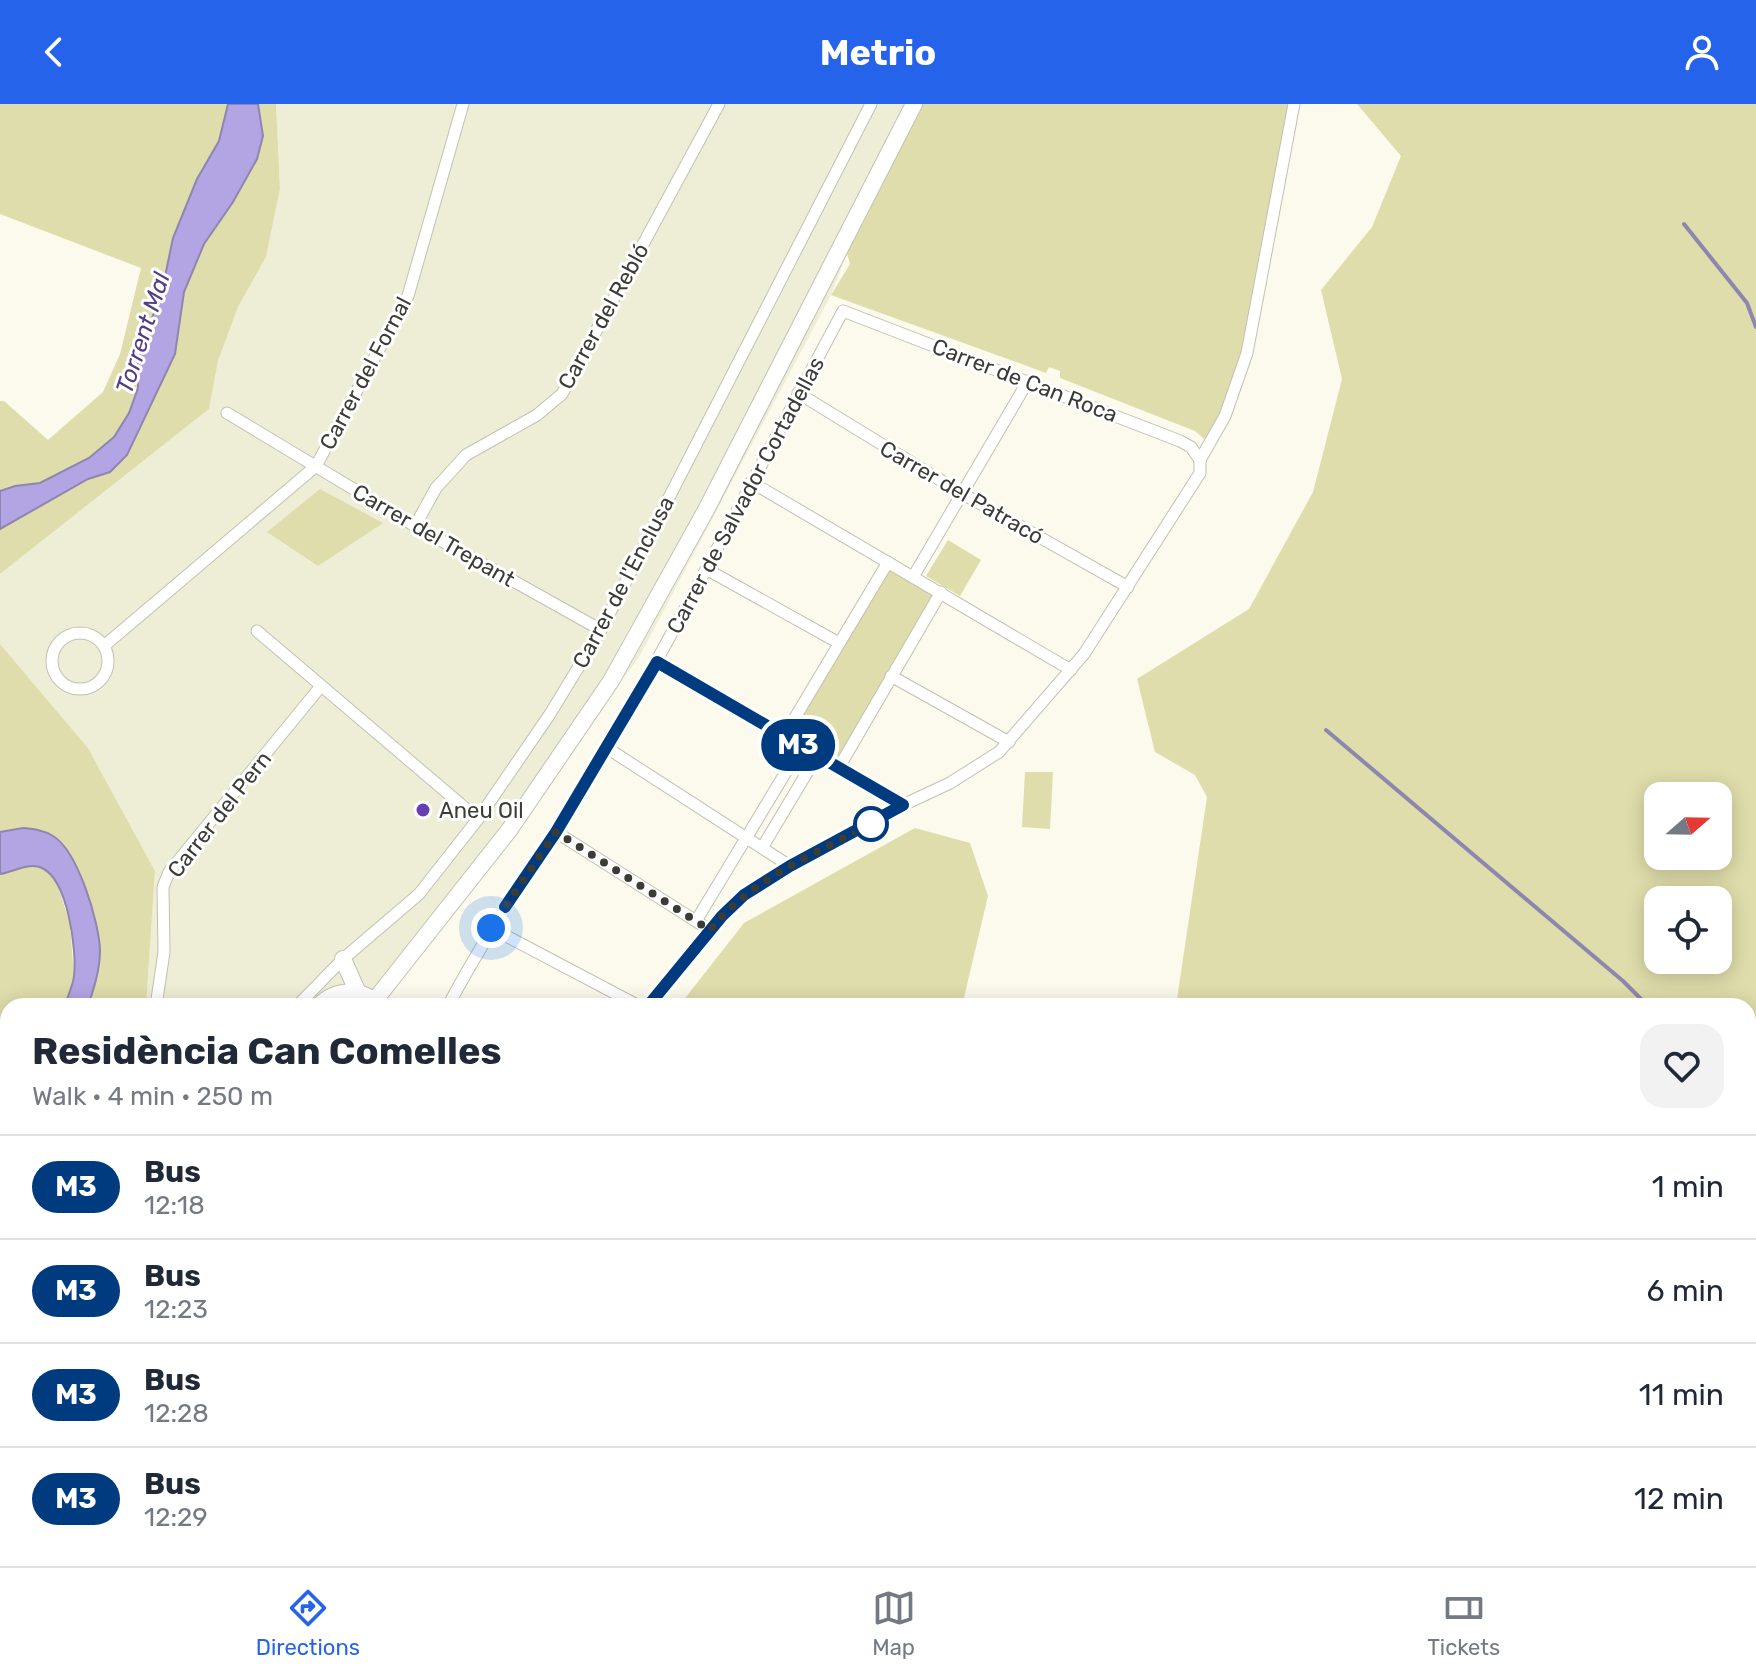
<!DOCTYPE html>
<meta charset="utf-8">
<style>
body{margin:0;font-family:Rubik,sans-serif;background:#f2f2f3;color:#1f2937;height:100vh;display:flex;flex-direction:column;font-size:30px;white-space:nowrap}
*{box-sizing:border-box;margin:0}
p{font-size:26px;color:#747a83}
.icon{flex:none;width:44px;height:44px;fill:none;stroke:currentColor;stroke-width:2;stroke-linecap:round;stroke-linejoin:round}
.map{position:relative;flex:1;overflow:hidden}
.sheet{position:absolute;left:0px;top:894px;width:1756px;height:568px;display:flex;flex-direction:column;background:#fff;border-radius:24px 24px 0 0;box-shadow:0 4px 20px #0003}
.sheet>*{flex:none}
.badge{padding:0 16px;border-radius:26px;font-size:28px;line-height:52px}
.needle{width:52px;rotate:70deg}
.controls{position:absolute;left:1644px;top:678px;display:grid;gap:16px}
.controls a{display:grid;place-items:center;width:88px;height:88px;border-radius:16px;background:#fff;box-shadow:0 4px 20px #0003;font-size:40px}
.you{position:absolute;width:40px;height:40px;margin:-20px;border:6px solid #fff;border-radius:50%;background:#1a73e8;box-shadow:0 0 0 12px #1a73e833}
.map>.badge{position:absolute;translate:-50% -50%;box-shadow:0 0 0 4px #fff}
.round{display:grid;place-items:center;flex:none;width:84px;height:84px;border-radius:24px;background:#f2f2f3}
.overview{display:flex;align-items:center;justify-content:space-between;height:136px;padding:0 32px}
h1{font-size:38px;font-weight:700;line-height:60px}
ul{padding:0;list-style:none}
li{display:flex;align-items:center;gap:24px;height:104px;padding:0 32px;border-top:2px solid #e0e1e3}
li div{flex:1}
li b{display:block;font-size:30px}
li em{font-style:normal}
li .badge{min-width:88px;font-weight:700;text-align:center}
header{display:flex;justify-content:space-between;align-items:center;height:104px;padding:0 32px;background:#2563eb;color:#fff;font-size:36px;font-weight:700}
.menu{display:flex;justify-content:space-around;align-items:center;height:112px;border-top:2px solid #e0e1e3;background:#fff;font-size:22px;color:#747a83}
.menu a{display:grid;justify-items:center;gap:4px}
.menu .selected{color:#2563eb}
.map>svg:first-child{display:block}
.built{fill:#eeeed7}
.green{fill:#dfddab;fill-rule:evenodd}
.water{fill:#b3a5e3;stroke:#8f86af;stroke-width:2}
.lines{fill:none;stroke-linecap:round;stroke-linejoin:round}
.stream{stroke:#8f86af;stroke-width:4}
.street-casing{stroke:#c1c1b3;stroke-width:13}
.secondary-casing{stroke:#c1c1b3;stroke-width:18}
.street{stroke:#fff;stroke-width:11}
.secondary{stroke:#fff;stroke-width:16}
.line-casing{stroke:#fff;stroke-width:18}
.line{stroke:#003b80;stroke-width:12}
.walk{stroke:#3c3c36;stroke-width:8;stroke-dasharray:0 14.4}
.poi-dot{fill:#683eb6;stroke:#fff;stroke-width:3}
.stop-dot{fill:#fff;stroke:#003b80;stroke-width:4}
.labels{text-anchor:middle;stroke-width:6;stroke-linejoin:round;paint-order:stroke}
.street-label{font-size:22px;fill:#3c3c36;stroke:#fff}
.poi-label{font-size:22px;fill:#3c3c36;stroke:#fff;text-anchor:start}
.water-label{font-size:24px;font-style:italic;fill:#543d88;stroke:#fff}
</style>
<header><svg class="icon" aria-label="back" viewBox="0 0 24 24"><path d="M15 5l-7 7 7 7"/></svg>Metrio<svg class="icon" aria-label="person" viewBox="0 0 24 24"><circle cx="12" cy="8" r="4"/><path d="M4 21q1-7 8-7t8 7"/></svg></header>
<div class="map">
<svg width="1756" height="1462" viewBox="0 0 1756 1462">
<rect width="100%" height="100%" fill="#fbfaec"/>
<!-- built -->
<polygon class="built" points="276,0 922,0 847,149 831,191 638,555 370,902 146,902 155,767 88,644 0,540 0,470 209,305 218,257 238,203 266,153 280,85"/>
<!-- green -->
<g class="green">
<polygon points="0,0 228,0 219,37 197,75 173,134 163,182 138,256 138,284 129,309 114,333 89,354 40,379 15,382 0,387 0,297 4,297 48,336 103,288 120,250 141,164 0,110"/>
<polygon points="258,0 276,0 280,85 266,153 238,203 218,257 209,305 0,470 0,425 89,375 110,368 127,351 175,250 184,188 204,140 233,98 263,32"/>
<polygon points="922,0 1291,0 1241,252 1211,332 1204,335 1195,327 1060,274 1060,267 1049,263 1046,269 831,191 850,160 847,149"/>
<path d="M 1357,0 L 1756,0 L 1756,1462 L 428,1462 L 430,1454 L 1748,1454 L 1748,902 L 1176,902 L 1207,693 L 1195,671 L 1155,648 L 1137,575 L 1249,505 L 1313,388 L 1342,275 L 1321,186 L 1372,123 L 1401,52 ZM 1658,692 L 1718,692 L 1718,752 L 1658,752 ZM 1658,796 L 1718,796 L 1718,856 L 1658,856 Z"/>
<polygon points="320,385 383,419 318,462 267,428"/>
<polygon points="948,436 981,456 960,492 926,472"/>
<polygon points="888,458 941,488 838,665 784,632"/>
<path d="M 0,540 L 88,644 L 155,767 L 146,902 L 88,902 C 102,858 102,831 86,787 C 83,778 81,766 74,759 C 63,746 37,734 23,724 L 0,728 Z"/>
<polygon points="1025,668 1053,668 1050,725 1022,723"/>
<polygon points="915,724 970,739 988,792 962,902 679,902 744,819"/>
<polygon points="32,761 43,764 56,776 70,820 74,873 65,902 8,902 8,946 0,948 0,770"/>
</g>
<!-- water -->
<g class="water">
<polygon points="228,0 258,0 263,32 257,55 233,98 204,140 184,188 175,250 127,351 110,368 88,375 0,425 0,387 15,382 40,379 89,354 114,333 129,309 138,284 138,256 163,182 173,134 197,75 219,37"/>
<path d="M 23,724 C 33,725 44,726 53,732 C 78,747 99,818 100,846 C 100,866 94,884 88,902 L 65,902 C 67,893 73,882 74,872 C 77,846 68,776 42,764 C 29,758 13,768 0,770 L 0,728 Z"/>
</g>
<g class="lines">
<!-- stream -->
<g class="stream">
<polyline points="1684,120 1747,199 1756,223"/>
<polyline points="1326,626 1623,877 1648,902"/>
<polyline points="1748,1002 1756,1010"/>
<polyline points="1748,1338 1756,1327"/>
<polyline points="564,1462 565,1454"/>
<polyline points="1692,1462 1694,1454"/>
</g>
<defs>
<g id="street">
<polyline points="798,289 963,390 1128,483"/>
<polyline points="227,309 415,422 601,526"/>
<polyline points="1200,356 1225,312 1247,249 1294,0"/>
<polyline points="751,378 1071,566"/>
<polyline points="415,422 436,384 466,351 537,311 562,290 719,0"/>
<polyline points="706,465 839,539"/>
<polyline points="913,473 1028,277"/>
<polyline points="257,527 478,715"/>
<circle cx="80" cy="557" r="28"/>
<polyline points="104,542 316,362 408,192 463,0"/>
<polyline points="657,558 903,701"/>
<polyline points="891,572 1009,638"/>
<polyline points="784,632 888,458"/>
<polyline points="607,644 790,762"/>
<polyline points="838,665 941,488"/>
<polyline points="556,728 710,826"/>
<polyline points="762,744 817,652"/>
<polyline points="696,817 801,643"/>
<polyline points="491,824 639,902"/>
<polyline points="156,902 164,848 163,783 169,768 321,582"/>
<polyline points="297,902 343,855 419,790 478,715 550,610 601,526 871,0"/>
<path d="M 448,902 C 496,811 558,728 610,639 C 692,498 765,351 843,207 L 1180,337 L 1191,343 L 1200,356"/>
<polyline points="648,902 722,812 756,782 903,701 950,679 999,648 1084,550 1200,369 1200,356"/>
<polyline points="0,1143 8,1149"/>
<polyline points="3,1462 8,1453"/>
<polyline points="159,1462 163,1454"/>
<polyline points="265,1462 269,1454"/>
<polyline points="410,1462 412,1454"/>
<polyline points="1634,1462 1636,1454"/>
<polyline points="1667,1462 1668,1454"/>
</g>
<g id="secondary">
<polyline points="343,855 358,889"/>
<polyline points="375,896 510,725 611,577 706,406 914,0"/>
<path d="M 319,902 C 336,884 363,884 380,902"/>
<polyline points="0,1318 8,1309"/>
</g>
</defs>
<!-- street casing -->
<use href="#street" class="street-casing"/>
<!-- secondary casing -->
<use href="#secondary" class="secondary-casing"/>
<!-- street -->
<use href="#street" class="street"/>
<!-- secondary -->
<use href="#secondary" class="secondary"/>
</g>
<g class="lines">
<defs>
<polyline id="line" points="505,803 556,728 657,558 903,701 790,762 744,791 722,812 648,902"/>
</defs>
<!-- line casing -->
<use href="#line" class="line-casing"/>
<!-- line -->
<use href="#line" class="line"/>
<!-- walk -->
<path class="walk" d="M 491,824 L 556,728 L 710,826 C 751,775 815,750 871,720"/>
</g>
<!-- markers -->
<circle class="poi-dot" cx="423" cy="706" r="8"/>
<circle class="stop-dot" cx="871" cy="720" r="16"/>
<g class="labels">
<!-- street labels -->
<g class="street-label">
<text transform="translate(603 212) rotate(-61)" y="8">Carrer del Rebló</text>
<text transform="translate(365 269) rotate(-62)" y="8">Carrer del Fornal</text>
<text transform="translate(1025 276) rotate(21)" y="8">Carrer de Can Roca</text>
<text transform="translate(962 388) rotate(30)" y="8">Carrer del Patracó</text>
<text transform="translate(745 391) rotate(-62)" y="8">Carrer de Salvador Cortadellas</text>
<text transform="translate(434 431) rotate(30)" y="8">Carrer del Trepant</text>
<text transform="translate(623 478) rotate(-62)" y="8">Carrer de l'Enclusa</text>
<text transform="translate(219 710) rotate(-52)" y="8">Carrer del Pern</text>
</g>
<!-- poi labels -->
<g class="poi-label">
<text x="439" y="714">Aneu Oil</text>
</g>
<!-- water labels -->
<g class="water-label">
<text transform="translate(143 229) rotate(-72)" y="8">Torrent Mal</text>
</g>
</g>
</svg>
<div class="controls">
<a><svg class="needle" viewBox="-14 -14 28 28"><path d="M0-13l5 13h-10z" fill="#e53935"/><path d="M0 13l5-13h-10z" fill="#747a83"/></svg></a>
<a><svg class="icon" aria-label="locate" viewBox="0 0 24 24"><circle cx="12" cy="12" r="6"/><path d="M12 2v4M12 18v4M2 12h4M18 12h4"/></svg></a>
</div>
<div class="you" style="left:491px;top:824px"></div>
<b class="badge" style="left:798px;top:641px;background:#003b80;color:#fff">M3</b>
<section class="sheet">
<div class="overview"><div><h1>Residència Can Comelles</h1><p>Walk · 4 min · 250 m</p></div><a class="round"><svg class="icon" aria-label="heart" viewBox="0 0 24 24"><path d="M12 20l-8-8c-3-5 5-10 8-4 3-6 11-1 8 4z"/></svg></a></div>
<ul>
<li><span class="badge" style="background:#003b80;color:#fff">M3</span><div><b>Bus</b><p>12:18</p></div><em>1 min</em></li>
<li><span class="badge" style="background:#003b80;color:#fff">M3</span><div><b>Bus</b><p>12:23</p></div><em>6 min</em></li>
<li><span class="badge" style="background:#003b80;color:#fff">M3</span><div><b>Bus</b><p>12:28</p></div><em>11 min</em></li>
<li><span class="badge" style="background:#003b80;color:#fff">M3</span><div><b>Bus</b><p>12:29</p></div><em>12 min</em></li>
</ul>
</section>
</div>
<nav class="menu">
<a class="selected"><svg class="icon" aria-label="directions" viewBox="0 0 24 24"><path d="M12 3l9 9-9 9-9-9zM9 14v-3h6M13 9l2 2-2 2"/></svg>Directions</a>
<a><svg class="icon" aria-label="map" viewBox="0 0 24 24"><path d="M3 6l6-2 6 2 6-2v14l-6 2-6-2-6 2zM9 4v14M15 6v14"/></svg>Map</a>
<a><svg class="icon" aria-label="tickets" viewBox="0 0 24 24"><path d="M3 7h18v10H3zM15 7v10"/></svg>Tickets</a>
</nav>
